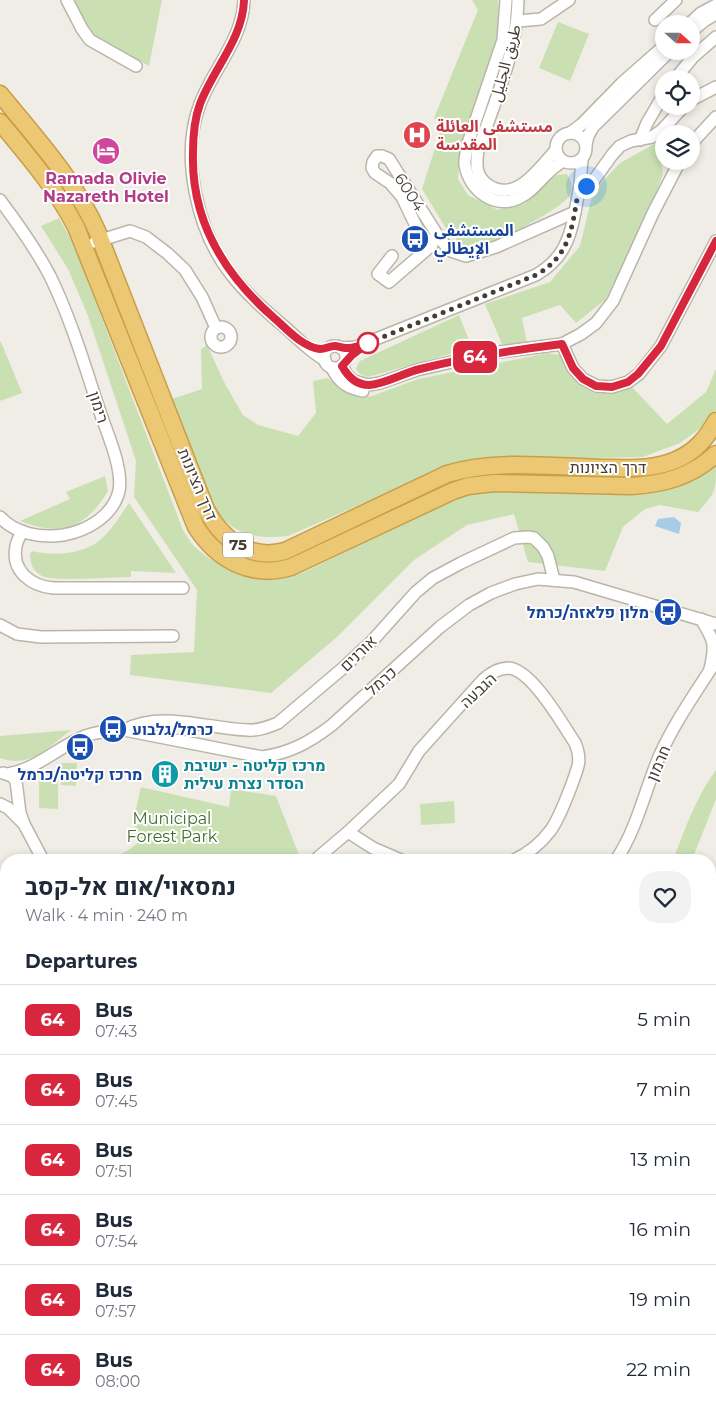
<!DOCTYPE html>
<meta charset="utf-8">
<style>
body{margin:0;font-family:Montserrat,"Noto Sans Arabic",Heebo,sans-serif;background:#f2f2f3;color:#1f2937;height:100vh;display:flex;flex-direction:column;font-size:19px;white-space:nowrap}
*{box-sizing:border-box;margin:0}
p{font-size:16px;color:#747a83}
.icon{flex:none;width:28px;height:28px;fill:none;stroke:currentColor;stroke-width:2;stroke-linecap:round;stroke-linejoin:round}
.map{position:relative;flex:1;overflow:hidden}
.drawer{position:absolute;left:0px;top:854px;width:716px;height:561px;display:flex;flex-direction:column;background:#fff;border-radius:20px 20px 0 0;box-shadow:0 2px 8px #0003}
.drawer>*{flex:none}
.badge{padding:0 10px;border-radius:8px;font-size:18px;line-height:32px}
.needle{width:32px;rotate:111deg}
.buttons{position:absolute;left:655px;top:15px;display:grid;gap:10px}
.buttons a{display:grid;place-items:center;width:45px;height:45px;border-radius:50%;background:#fff;box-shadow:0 2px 8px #0003;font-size:25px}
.you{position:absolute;width:25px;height:25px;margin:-12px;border:4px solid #fff;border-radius:50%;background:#1a73e8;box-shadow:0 0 0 8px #1a73e833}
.map>.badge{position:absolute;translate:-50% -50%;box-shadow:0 0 0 2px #fff}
h2{padding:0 25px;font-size:19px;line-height:45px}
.round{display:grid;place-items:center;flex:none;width:52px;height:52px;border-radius:20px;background:#f2f2f3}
.summary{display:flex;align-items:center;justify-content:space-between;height:85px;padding:0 25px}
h1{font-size:24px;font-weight:700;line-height:38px}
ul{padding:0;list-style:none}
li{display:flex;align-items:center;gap:15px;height:70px;padding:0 25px;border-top:1px solid #e0e1e3}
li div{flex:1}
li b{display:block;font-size:19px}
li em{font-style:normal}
li .badge{min-width:55px;font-weight:700;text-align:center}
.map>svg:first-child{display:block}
.green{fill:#cae0b3}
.water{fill:#a8cbe6}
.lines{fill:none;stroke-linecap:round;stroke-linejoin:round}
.stream{stroke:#a8cbe6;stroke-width:2.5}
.minor-casing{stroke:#bbb5a9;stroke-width:14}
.highway-casing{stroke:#c99e47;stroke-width:19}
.minor{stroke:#fff;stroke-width:11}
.highway{stroke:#ecc875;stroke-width:16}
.line-casing{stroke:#fff;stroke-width:11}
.line{stroke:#d7263d;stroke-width:8}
.walk{stroke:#423e36;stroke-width:5;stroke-dasharray:0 9}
.stop-dot{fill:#fff;stroke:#d7263d;stroke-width:2.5}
.labels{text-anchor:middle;stroke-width:4;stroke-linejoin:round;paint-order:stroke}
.shield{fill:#fff;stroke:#7b7872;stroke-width:1}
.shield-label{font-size:15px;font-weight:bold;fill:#423e36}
.street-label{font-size:16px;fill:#423e36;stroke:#fff}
.health-label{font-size:16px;font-weight:bold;fill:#be3a42;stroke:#fff;text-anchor:start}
.hotel-label{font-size:16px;font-weight:bold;fill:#b23c85;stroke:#fff}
.transit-label{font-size:16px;font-weight:bold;fill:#164399;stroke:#fff;text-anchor:start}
.culture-label{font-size:16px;font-weight:bold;fill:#0d838f;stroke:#fff;text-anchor:start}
.park-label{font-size:16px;fill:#456c31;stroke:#fff}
</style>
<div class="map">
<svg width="716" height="1414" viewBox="0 0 716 1414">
<rect width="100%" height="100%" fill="#f0ede6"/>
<!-- green -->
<g class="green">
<polygon points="74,0 162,0 149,66 89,33"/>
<path d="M 472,0 L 498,0 L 498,37 L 460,152 L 458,179 L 468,195 L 498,210 L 524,204 L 556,175 L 567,174 C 571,181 574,187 569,196 C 563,208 497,242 482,246 C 476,247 469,246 463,246 L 447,230 L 422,189 L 443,123 L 434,118 L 478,10 Z"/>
<polygon points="558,22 589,34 570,81 539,68"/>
<polygon points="658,142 663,174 648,216 605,300 576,323 560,305 522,318 527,343 502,344 485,304 550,282 580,246 593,192 620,163"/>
<path d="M 59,218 L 73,243 L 183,530 C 187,536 191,544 196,548 C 218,567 250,582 279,579 C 287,578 294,575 302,573 L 469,492 L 496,488 L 644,493 L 716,464 C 716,492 716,492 698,512 L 660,505 L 645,509 L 623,527 L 605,571 L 528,562 L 514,514 L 467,525 L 414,560 L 337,637 L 271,693 L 130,675 L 131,655 L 194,652 L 197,590 L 134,497 L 136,461 L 88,316 L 68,269 L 41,226 Z"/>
<polygon points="459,315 472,348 368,377 360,374 356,369 360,361"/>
<polygon points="0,342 1,342 22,393 0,401"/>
<path d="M 207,345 L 225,384 L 243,415 L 258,425 L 298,436 L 316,413 L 313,381 L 327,378 L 340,387 L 354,395 L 364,397 L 372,396 L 418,379 L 548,353 L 560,355 C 577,391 593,400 632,387 L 667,424 L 706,392 L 716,369 L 716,410 L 709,422 L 680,443 L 643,457 L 491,460 L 442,469 L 288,536 C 258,539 234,536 216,510 L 166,401 L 202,389 L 201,349 Z"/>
<path d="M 105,476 L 108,491 C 85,529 61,537 20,521 L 70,499 L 66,492 Z"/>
<path d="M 129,503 L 176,573 L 131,571 L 131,577 C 114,577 54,582 42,576 C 33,571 30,564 30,554 L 32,551 C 53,556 82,555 100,540 C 112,530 120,516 129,503 Z"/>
<path d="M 71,730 C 49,747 30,769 0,758 L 0,736 Z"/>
<polygon points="61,763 77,763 76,786 61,785"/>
<path d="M 716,770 L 716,799 L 692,860 L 673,860 C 685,829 696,797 716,770 Z"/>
<polygon points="39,778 58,778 58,809 39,808"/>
<path d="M 141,787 L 229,807 L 231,789 L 276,796 L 301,860 L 105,860 C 118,856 132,850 141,839 L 133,822 Z"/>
<polygon points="454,801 455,823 421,825 420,804"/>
<polygon points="716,934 716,1015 710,1028 710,944"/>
<polygon points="710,1056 716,1059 716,1117 710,1116"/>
<polygon points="710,1120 716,1121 716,1414 391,1414 394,1409 710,1409"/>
</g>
<!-- water -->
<polygon class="water" points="674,517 681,523 679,534 655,526 658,519"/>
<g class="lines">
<!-- stream -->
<polyline class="stream" points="710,1118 716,1117"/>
<defs>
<g id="minor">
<polyline points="67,0 82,29 90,40 136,66"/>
<path d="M 244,0 C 243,39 213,69 200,104 C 180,156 197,230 230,273 C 246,294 267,312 287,329 C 299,340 311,352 325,360"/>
<path d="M 506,0 L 503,40 L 467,146 C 467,152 464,160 465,165 C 469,190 495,210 519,198 C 531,193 538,182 548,173 C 552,168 558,165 563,161"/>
<path d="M 518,0 C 517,52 495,101 478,150 C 476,163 475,176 488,185 C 516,204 539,168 556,150"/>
<polyline points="655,20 676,0"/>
<polyline points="518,21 541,19 569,0"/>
<polyline points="689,24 701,13 716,5"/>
<polyline points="691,32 704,21 716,14"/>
<polyline points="675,79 693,57 716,37"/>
<polyline points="691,100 716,87"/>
<circle cx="571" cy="148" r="15"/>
<polyline points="570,133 582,124 622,83 664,46"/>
<polyline points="640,140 647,123 664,94"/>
<polyline points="691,144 716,117"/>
<polyline points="586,145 588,136 593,127 670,51"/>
<polyline points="579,193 594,180 612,155 620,146 631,141 652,137 662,130 684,106"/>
<path d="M 0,200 C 18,224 36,249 50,276 C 72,321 86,370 102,418 C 109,437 123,470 119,491 C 113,516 87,531 63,535 C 41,538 15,534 0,517"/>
<polyline points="95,242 130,231 146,237 167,253 185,270 202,297 216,328"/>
<polyline points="392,256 378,274 389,282 432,245 417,228 402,197 390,183 375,173 372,168 373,162 377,156 382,156 389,159 440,239 451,251 466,256 496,247 575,212 580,185 582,159"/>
<circle cx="221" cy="337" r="10"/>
<polyline points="562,344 573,368 583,379 597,386 612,387 628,382 639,374 661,346 716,241"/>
<circle cx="335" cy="357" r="11"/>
<path d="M 341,348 L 356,347 L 536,275 C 562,260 570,240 575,212"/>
<polyline points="342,366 347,375 354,381 368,385 380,383 417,370 491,353 562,344 581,334 596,323 613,301 653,213 680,161"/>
<path d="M 332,368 C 339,383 348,388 363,391"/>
<path d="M 22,531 C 20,536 17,541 16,546 C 11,571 31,586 53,588 L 183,588"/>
<path d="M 701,619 C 714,640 716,644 710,669"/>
<polyline points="0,625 17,634 41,637 173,636"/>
<path d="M 124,730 C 162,710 208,729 248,730 C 258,731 268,727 278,723 L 343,668 L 373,640 L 416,592 L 433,578 L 461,563 L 514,538 L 528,537 L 534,538 L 543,547 L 548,556 L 554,580"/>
<polyline points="3,773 12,776 16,781 20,813 24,824 43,860"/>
<path d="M 8,774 C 37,769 58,747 85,736 C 97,731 111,731 124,730 L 262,757 C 290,753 310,742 332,725 L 440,627 L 469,605 L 491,593 L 515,584 L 538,579 L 574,582 L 716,624"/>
<polyline points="0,804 8,808 23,823"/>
<polyline points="348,832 373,848 401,860"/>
<path d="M 315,860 L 348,832 L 399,784 L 419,751 L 482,681 C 489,674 498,668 509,668 C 532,670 563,725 575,743 C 578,750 580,758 578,766 C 574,780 559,820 550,831 C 541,843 527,854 514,860"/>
<path d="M 616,860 C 637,829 645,790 659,757 C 674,723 696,692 716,661"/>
<polyline points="710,912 716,899"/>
<polyline points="0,986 6,980"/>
<polyline points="0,1008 6,1000"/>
<polyline points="0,1180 6,1165"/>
<polyline points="104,1414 105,1409"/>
<polyline points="168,1414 169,1409"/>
<polyline points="222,1414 223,1409"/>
<polyline points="340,1414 341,1409"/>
</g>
<g id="highway">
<path d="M 0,94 C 36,138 75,180 98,233 L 205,507 C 220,538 249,561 285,551 L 447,474 C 494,459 554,467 604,468 C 627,468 653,470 676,460 C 695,452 706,439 716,421"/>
<path d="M 0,122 C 28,156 56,188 76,227 L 196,527 C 217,560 252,579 291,567 L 453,491 L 468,486 L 494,483 L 631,486 C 664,484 691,477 716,454"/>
</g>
</defs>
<!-- minor casing -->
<use href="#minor" class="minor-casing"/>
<!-- highway casing -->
<use href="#highway" class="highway-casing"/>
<!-- minor -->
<use href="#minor" class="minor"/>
<!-- highway -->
<use href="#highway" class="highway"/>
</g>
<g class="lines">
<defs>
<path id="line" d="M 244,0 C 243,39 213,69 200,104 C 194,120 193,136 193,153 C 191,221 224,274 273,317 C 287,329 302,347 320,349 C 326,349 329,346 335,346 C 338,346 342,348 346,348 C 353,349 360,345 368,343 L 352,355 L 342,366 C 348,377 356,385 369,385 C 386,384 403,373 420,369 C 467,357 514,350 562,344 L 573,368 L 583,379 L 596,386 L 612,387 L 628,382 L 638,374 L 661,346 L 716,241"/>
</defs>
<!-- line casing -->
<use href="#line" class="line-casing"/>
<!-- line -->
<use href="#line" class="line"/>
<!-- walk -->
<path class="walk" d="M 368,343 L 536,275 C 570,256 572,228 578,193 L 586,186"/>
</g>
<!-- icons -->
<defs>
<symbol id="hospital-disc" viewBox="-11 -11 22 22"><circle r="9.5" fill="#e0444e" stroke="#fff"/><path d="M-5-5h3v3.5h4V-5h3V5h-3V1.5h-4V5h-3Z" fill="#fff"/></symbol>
<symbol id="hotel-disc" viewBox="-11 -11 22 22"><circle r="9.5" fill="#d1479c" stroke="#fff"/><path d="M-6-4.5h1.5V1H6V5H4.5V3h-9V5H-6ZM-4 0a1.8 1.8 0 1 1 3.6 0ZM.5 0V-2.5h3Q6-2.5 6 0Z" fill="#fff"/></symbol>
<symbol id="bus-disc" viewBox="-11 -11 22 22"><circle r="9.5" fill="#1a4fb4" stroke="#fff"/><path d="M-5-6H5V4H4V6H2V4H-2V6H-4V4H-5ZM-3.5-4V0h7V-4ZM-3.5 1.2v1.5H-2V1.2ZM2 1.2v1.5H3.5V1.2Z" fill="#fff"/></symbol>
<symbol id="building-disc" viewBox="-11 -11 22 22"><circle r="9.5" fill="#0f9aa8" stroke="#fff"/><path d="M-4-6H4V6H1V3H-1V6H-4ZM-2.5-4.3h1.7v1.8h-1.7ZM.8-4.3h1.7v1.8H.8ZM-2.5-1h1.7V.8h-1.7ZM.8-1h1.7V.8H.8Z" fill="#fff"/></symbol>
</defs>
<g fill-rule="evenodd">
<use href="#hospital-disc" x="401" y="119" width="32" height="32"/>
<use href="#hotel-disc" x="90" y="135" width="32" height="32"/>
<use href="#bus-disc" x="399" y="223" width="32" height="32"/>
<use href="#bus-disc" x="652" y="596" width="32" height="32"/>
<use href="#bus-disc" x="97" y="713" width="32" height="32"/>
<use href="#bus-disc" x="64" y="731" width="32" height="32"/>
<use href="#building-disc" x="149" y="758" width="32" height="32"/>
</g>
<!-- markers -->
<circle class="stop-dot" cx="368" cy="343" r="10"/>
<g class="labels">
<!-- shield labels -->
<rect class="shield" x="223" y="532.5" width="30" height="25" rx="4"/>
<g class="shield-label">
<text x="238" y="550">75</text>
</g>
<!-- street labels -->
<g class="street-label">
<text transform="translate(505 63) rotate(-75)" y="6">طريق الجليل</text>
<text transform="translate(410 192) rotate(57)" y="6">6004</text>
<text transform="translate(99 407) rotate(72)" y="6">רימון</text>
<text x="608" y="473">דרך הציונות</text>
<text transform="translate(198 484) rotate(67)" y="6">דרך הציונות</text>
<text transform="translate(358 653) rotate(-44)" y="6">אורנים</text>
<text transform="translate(381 681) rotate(-42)" y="6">כרמל</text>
<text transform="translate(478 690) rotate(-43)" y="6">הגבעה</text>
<text transform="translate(658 763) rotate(-67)" y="6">חרמון</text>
</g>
<!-- health labels -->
<g class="health-label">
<text x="436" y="132">مستشفى العائلة<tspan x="436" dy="18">المقدسة</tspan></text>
</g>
<!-- hotel labels -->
<g class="hotel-label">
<text x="106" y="184">Ramada Olivie<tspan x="106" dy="18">Nazareth Hotel</tspan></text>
</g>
<!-- transit labels -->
<g class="transit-label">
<text x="434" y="236">المستشفى<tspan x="434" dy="18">الإيطالي</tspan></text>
<text x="649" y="618" text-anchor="end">מלון פלאזה/כרמל</text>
<text x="132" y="735">כרמל/גלבוע</text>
<text x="80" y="780" text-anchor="middle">מרכז קליטה/כרמל</text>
</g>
<!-- culture labels -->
<g class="culture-label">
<text x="184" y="771">מרכז קליטה - ישיבת<tspan x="184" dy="18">הסדר נצרת עילית</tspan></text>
</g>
<!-- park labels -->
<g class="park-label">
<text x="172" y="824">Municipal<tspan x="172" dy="18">Forest Park</tspan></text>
</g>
</g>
</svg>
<div class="buttons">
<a><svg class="needle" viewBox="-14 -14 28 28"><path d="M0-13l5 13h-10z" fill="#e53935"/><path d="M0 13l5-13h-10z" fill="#747a83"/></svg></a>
<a><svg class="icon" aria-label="locate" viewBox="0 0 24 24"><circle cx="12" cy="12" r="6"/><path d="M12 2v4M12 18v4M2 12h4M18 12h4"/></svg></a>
<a><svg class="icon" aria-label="layers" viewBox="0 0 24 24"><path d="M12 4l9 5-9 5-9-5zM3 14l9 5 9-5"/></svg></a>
</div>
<div class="you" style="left:586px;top:186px"></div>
<b class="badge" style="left:475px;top:357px;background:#d7263d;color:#fff">64</b>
<section class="drawer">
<div class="summary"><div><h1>נמסאוי/אום אל-קסב</h1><p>Walk · 4 min · 240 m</p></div><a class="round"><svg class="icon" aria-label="heart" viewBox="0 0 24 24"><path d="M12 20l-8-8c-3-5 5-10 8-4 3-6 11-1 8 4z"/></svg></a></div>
<h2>Departures</h2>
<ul>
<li><span class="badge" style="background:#d7263d;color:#fff">64</span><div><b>Bus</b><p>07:43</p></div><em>5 min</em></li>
<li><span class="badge" style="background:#d7263d;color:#fff">64</span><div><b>Bus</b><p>07:45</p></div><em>7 min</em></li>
<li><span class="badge" style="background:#d7263d;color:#fff">64</span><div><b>Bus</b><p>07:51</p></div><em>13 min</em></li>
<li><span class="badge" style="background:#d7263d;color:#fff">64</span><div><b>Bus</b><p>07:54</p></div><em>16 min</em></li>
<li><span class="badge" style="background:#d7263d;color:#fff">64</span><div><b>Bus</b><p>07:57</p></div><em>19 min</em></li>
<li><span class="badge" style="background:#d7263d;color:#fff">64</span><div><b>Bus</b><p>08:00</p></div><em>22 min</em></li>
</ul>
</section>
</div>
